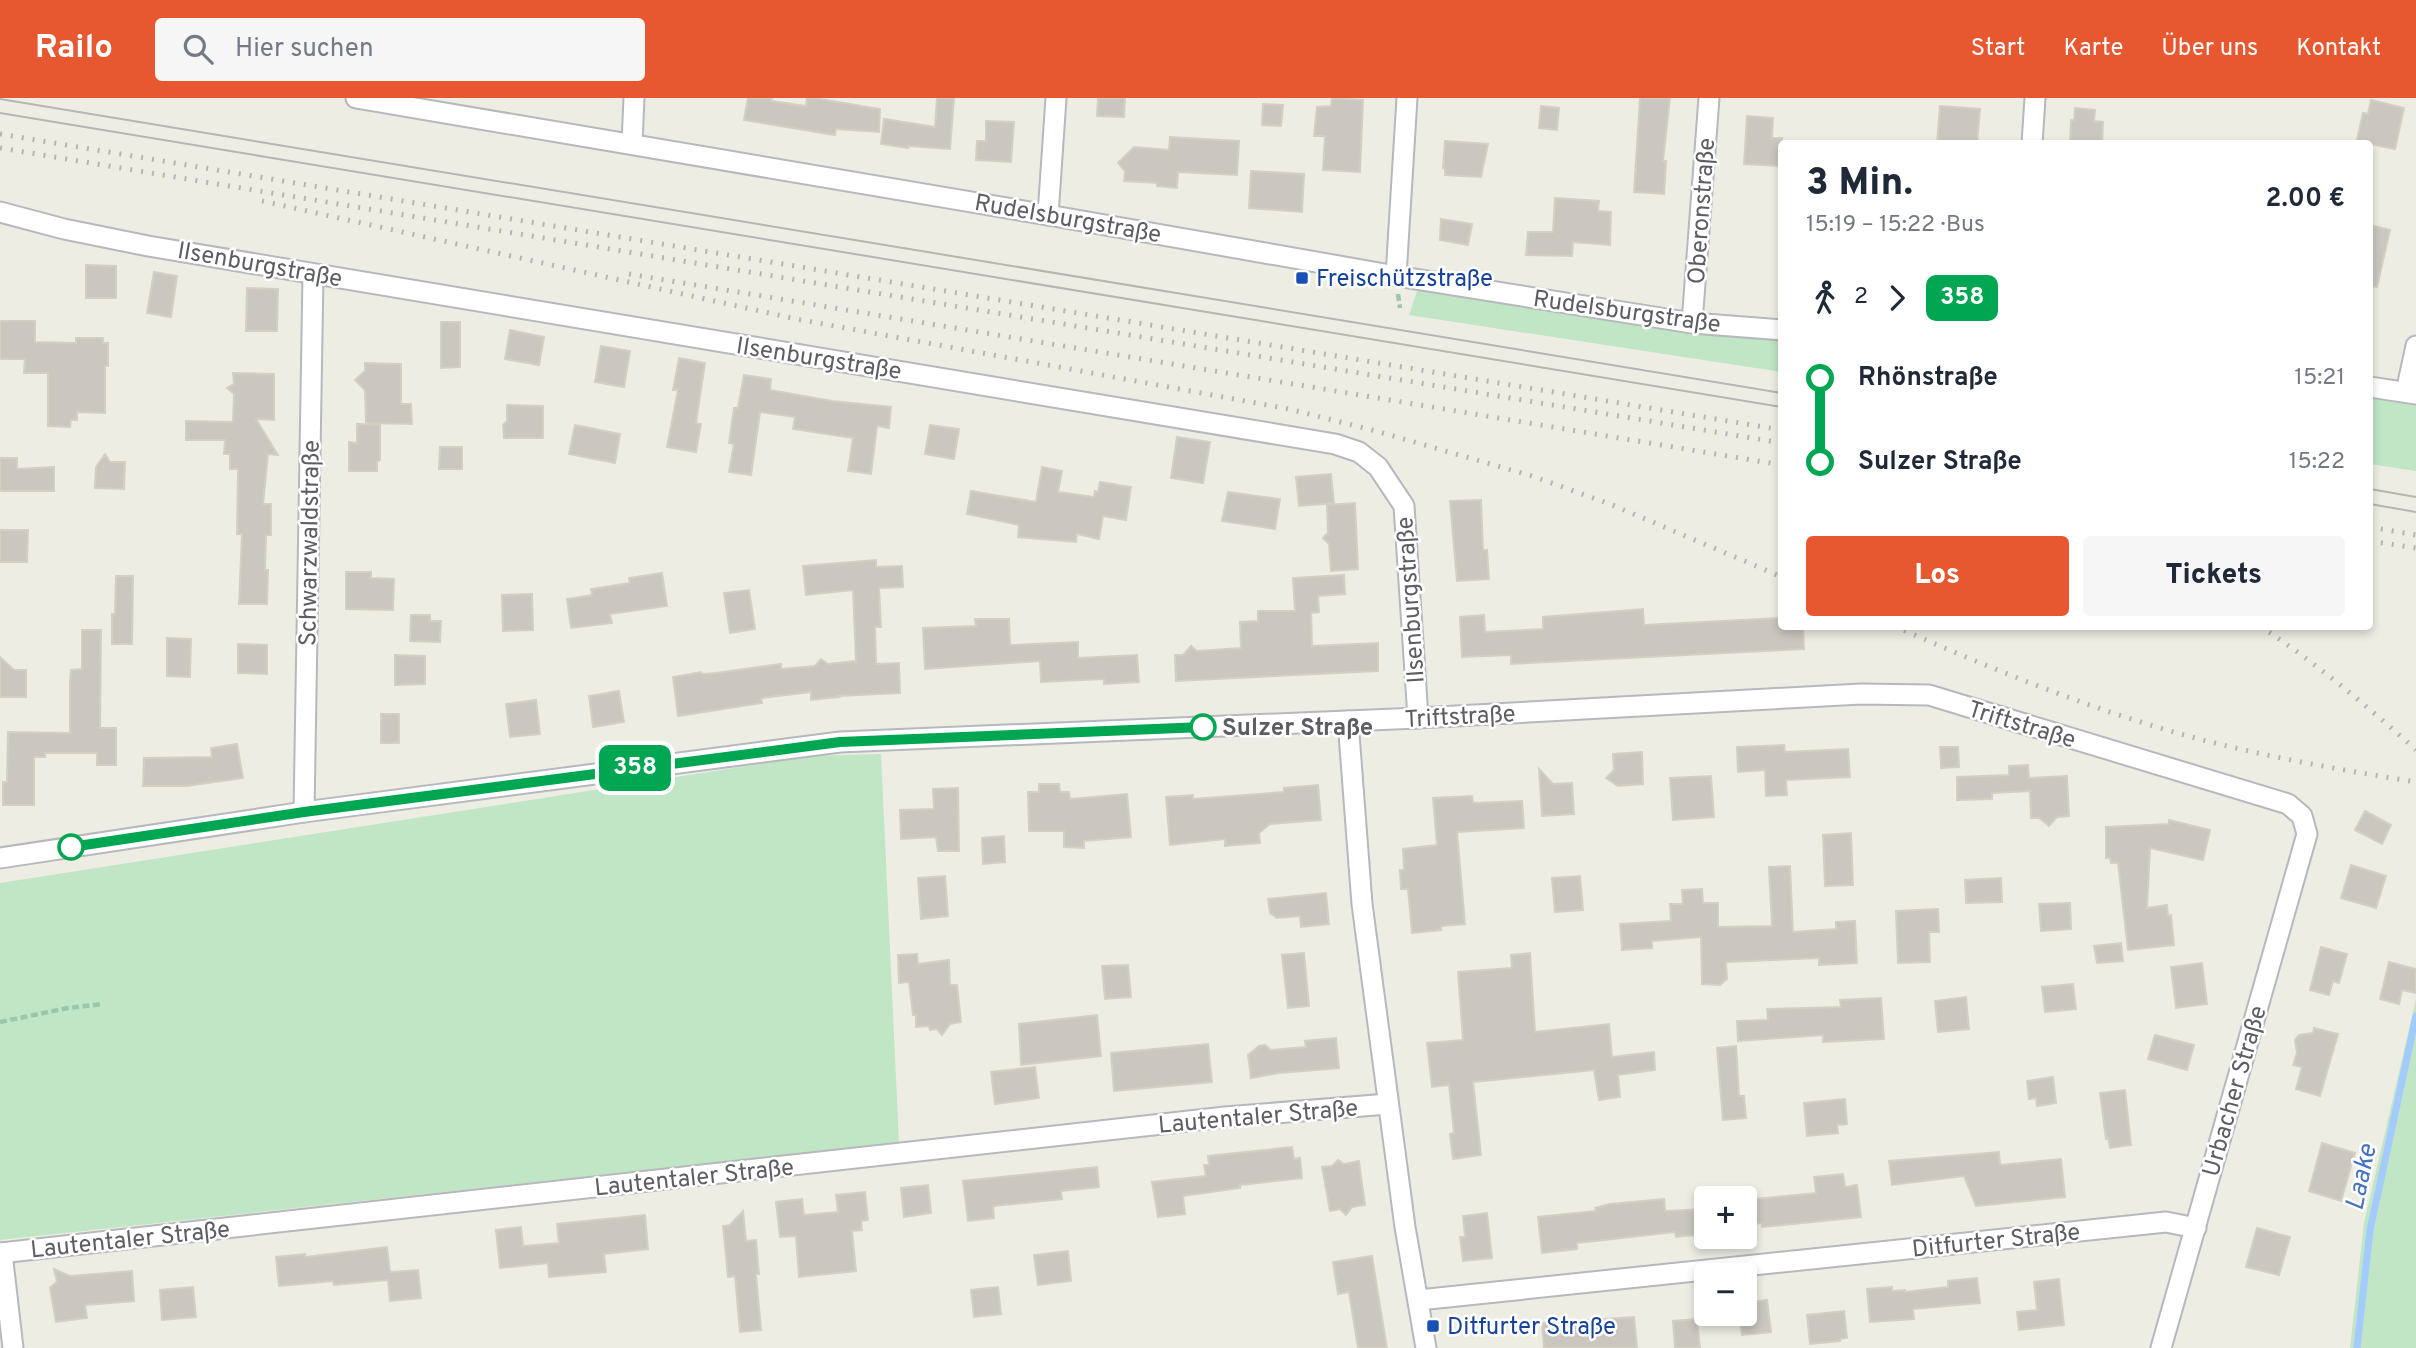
<!DOCTYPE html>
<html lang="de">
<meta charset="utf-8">
<style>
body{margin:0;font-family:Overpass,sans-serif;background:#f6f6f7;color:#1f2937;height:100vh;display:flex;flex-direction:column;font-size:26px;white-space:nowrap}
*{box-sizing:border-box;margin:0}
p{font-size:23px;color:#747a83}
.icon{flex:none;width:38px;height:38px;fill:none;stroke:currentColor;stroke-width:2;stroke-linecap:round;stroke-linejoin:round}
.map{position:relative;flex:1;overflow:hidden}
.sheet{position:absolute;left:1778px;top:42px;width:595px;height:490px;display:flex;flex-direction:column;background:#fff;border-radius:7px;box-shadow:0 4px 10px #0003}
.sheet>*{flex:none}
.badge{padding:0 14px;border-radius:10px;font-size:24px;line-height:46px}
.fabs{position:absolute;left:1694px;top:1088px;display:grid;gap:14px}
.fabs a{display:grid;place-items:center;width:63px;height:63px;border-radius:7px;background:#fff;box-shadow:0 4px 10px #0003;font-size:35px}
.map>.badge{position:absolute;translate:-50% -50%;box-shadow:0 0 0 4px #fff}
.legs{display:flex;align-items:center;gap:10px;height:77px;padding:0 28px;font-size:23px}
.legs p{margin-inline-start:auto}
.headline{display:flex;align-items:center;justify-content:space-between;height:119px;padding:0 28px}
h1{font-size:38px;font-weight:800;line-height:52px}
.button{display:flex;gap:14px;margin-top:auto;padding:14px 28px}
.button a{flex:1;height:80px;border-radius:7px;background:#e75831;color:#fff;font-size:28px;font-weight:800;line-height:80px;text-align:center}
.button a+a{background:#f6f6f7;color:#1f2937}
ul{padding:0 28px;list-style:none}
li{display:flex;align-items:center;gap:24px;height:84px;font-size:26px}
li i{display:grid;place-items:center;width:10px;height:100%;margin:0 9px;background:currentColor}
li i::after{content:'';width:18px;height:18px;margin:-9px;border:5px solid;border-radius:50%;background:#fff}
li p{margin-inline-start:auto}
li:first-child i{background:linear-gradient(#0000 50%,currentColor 0)}
li:last-child i{background:linear-gradient(currentColor 50%,#0000 0)}
header{display:flex;align-items:center;gap:42px;box-sizing:border-box;height:98px;padding:0 35px;background:#e75831;color:#fff}
header strong{font-size:33px}
nav{display:flex;gap:38px;margin-inline-start:auto;font-size:24px}
.search{width:490px;height:63px;background:#f6f6f7;display:flex;align-items:center;gap:18px;box-sizing:border-box;padding:0 24px;border-radius:7px;color:#747a83;font-size:26px}
.map>svg:first-child{display:block}
.green{fill:#c0e6c5}
.lines{fill:none;stroke-linecap:round;stroke-linejoin:round}
.stream{stroke:#a4cbfe;stroke-width:7}
.building{fill:#cac7c1;stroke:#d3d0c2;stroke-width:2}
.street-casing{stroke:#b6b8be;stroke-width:23}
.path{stroke:#9ac6ac;stroke-width:4.5;stroke-dasharray:7 3.5;stroke-linecap:butt}
.street{stroke:#fff;stroke-width:19}
.tram{stroke:#b4b5b5;stroke-width:2}
.rail{stroke:#b4b5b5;stroke-width:5;stroke-dasharray:2 9;stroke-linecap:butt}
.line-1-casing{stroke:#fff;stroke-width:16}
.line-1{stroke:#00a651;stroke-width:10}
.transit-dot{fill:#1a4fb4;stroke:#fff;stroke-width:2.5}
.stop-1-dot{fill:#fff;stroke:#00a651;stroke-width:3.5}
.labels{text-anchor:middle;stroke-width:5;stroke-linejoin:round;paint-order:stroke}
.street-label{font-size:24px;fill:#5c5e64;stroke:#fff}
.transit-label{font-size:24px;fill:#164399;stroke:#fff;text-anchor:start}
.stop-label{font-size:24px;font-weight:bold;fill:#5c5e64;stroke:#fff;text-anchor:start}
.water-label{font-size:26px;font-style:italic;fill:#4672c2;stroke:#fff}
</style>
<header>
<strong>Railo</strong>
<div class="search"><svg class="icon" aria-label="search" viewBox="0 0 24 24"><circle cx="10" cy="10" r="6"/><path d="M15 15l6 6"/></svg>Hier suchen</div>
<nav><a>Start</a><a>Karte</a><a>Über uns</a><a>Kontakt</a></nav>
</header>
<div class="map">
<svg width="2416" height="1250" viewBox="0 0 2416 1250">
<rect width="100%" height="100%" fill="#eeede4"/>
<!-- green -->
<g class="green">
<polygon points="1418,190 1691,236 1781,243 1781,274 1409,217"/>
<polygon points="2370,297 2416,305 2416,373 2370,366"/>
<polygon points="881,656 899,1045 0,1142 0,785 811,658"/>
<polygon points="2416,901 2416,1250 2350,1250 2364,1125"/>
</g>
<g class="lines">
<!-- stream -->
<polyline class="stream" points="2357,1250 2370,1132 2416,918"/>
</g>
<!-- building -->
<g class="building">
<polygon points="748,0 772,0 771,3 806,8 807,0 814,0 880,11 879,34 836,31 835,37 744,22"/>
<polygon points="937,0 954,0 950,51 908,48 908,50 881,46 884,21 935,29"/>
<polygon points="1098,0 1125,0 1124,19 1097,18"/>
<polygon points="1332,0 1363,2 1360,74 1323,72 1325,38 1314,38 1317,9 1331,8"/>
<polygon points="1640,0 1670,0 1663,63 1666,63 1664,96 1634,94"/>
<polygon points="2371,2 2404,10 2395,51 2370,46 2356,46 2363,15 2368,16"/>
<polygon points="1263,6 1283,7 1281,28 1262,27"/>
<polygon points="1541,8 1559,10 1557,32 1539,30"/>
<polygon points="1940,8 1980,11 1977,46 1937,46"/>
<polygon points="2075,10 2095,12 2094,23 2103,24 2102,46 2070,46 2071,22 2074,22"/>
<polygon points="1747,18 1773,20 1772,40 1782,40 1782,68 1744,66"/>
<polygon points="986,23 1014,24 1011,64 976,62 977,43 986,43"/>
<polygon points="1170,39 1239,43 1237,77 1178,74 1177,90 1157,88 1157,85 1124,83 1125,73 1118,65 1134,49 1169,52"/>
<polygon points="1445,43 1488,46 1481,79 1445,77 1445,71 1443,70"/>
<polygon points="1251,73 1304,76 1302,114 1249,110"/>
<polygon points="1555,100 1599,103 1598,113 1611,114 1610,147 1573,144 1572,158 1526,157 1528,134 1553,134"/>
<polygon points="1441,121 1472,126 1468,147 1440,142"/>
<polygon points="2370,127 2390,132 2377,189 2370,188"/>
<polygon points="86,167 116,168 116,200 86,200"/>
<polygon points="154,174 177,178 171,219 147,215"/>
<polygon points="247,190 278,191 277,233 246,233"/>
<polygon points="0,223 35,223 35,244 76,245 76,240 103,240 103,245 108,245 108,268 105,268 105,315 77,314 77,322 71,322 70,329 48,328 48,275 24,275 25,261 0,261"/>
<polygon points="441,224 460,224 460,269 441,270"/>
<polygon points="510,232 544,239 539,267 505,261"/>
<polygon points="601,248 630,253 624,289 595,284"/>
<polygon points="679,260 705,265 696,325 701,326 696,354 667,349 678,292 673,292"/>
<polygon points="365,265 401,266 401,306 411,306 412,326 366,325 365,292 355,282 365,273"/>
<polygon points="233,275 274,276 274,322 256,321 278,357 268,356 263,406 271,406 271,437 266,437 265,472 268,472 267,506 239,506 242,436 237,436 238,371 230,371 230,356 224,356 225,342 186,342 186,323 233,324 234,296 227,290 234,286"/>
<polygon points="744,277 771,281 770,292 832,303 891,309 889,330 877,328 871,376 848,373 853,340 793,331 795,319 760,314 751,377 729,374 734,346 729,345 734,310 738,310"/>
<polygon points="507,307 543,308 543,340 504,340 503,327 507,323"/>
<polygon points="357,326 380,327 380,362 377,364 377,373 349,373 349,344 357,345"/>
<polygon points="575,327 620,336 615,365 569,356"/>
<polygon points="930,327 959,331 954,361 925,356"/>
<polygon points="1177,339 1210,344 1203,385 1171,380"/>
<polygon points="440,349 462,349 462,371 439,371"/>
<polygon points="105,356 110,364 125,364 124,391 95,390 96,369"/>
<polygon points="0,360 17,360 17,371 54,369 54,393 0,393"/>
<polygon points="1042,369 1062,373 1058,394 1094,399 1095,393 1098,394 1100,384 1131,389 1126,422 1103,418 1099,441 1077,436 1076,444 1018,439 1019,427 967,416 971,393 1036,404"/>
<polygon points="1331,376 1334,405 1299,408 1296,379"/>
<polygon points="1228,394 1280,401 1275,431 1222,423"/>
<polygon points="1481,402 1483,452 1487,452 1489,481 1457,483 1450,403"/>
<polygon points="1355,405 1358,471 1331,473 1329,446 1323,440 1328,435 1327,407"/>
<polygon points="0,432 28,432 27,464 0,464"/>
<polygon points="876,462 876,469 902,468 903,489 879,490 881,529 875,529 876,566 899,565 900,595 838,598 839,599 811,602 811,594 761,600 762,605 678,618 673,579 701,574 702,576 716,575 781,566 781,571 815,568 821,561 828,566 856,563 853,492 806,497 803,468"/>
<polygon points="346,474 371,474 371,480 394,481 393,512 346,511"/>
<polygon points="662,475 667,508 610,516 612,525 571,530 567,501 592,497 591,491 630,485 629,480"/>
<polygon points="1344,477 1345,496 1318,498 1319,514 1311,515 1312,548 1378,545 1378,573 1176,583 1175,557 1183,557 1191,548 1197,553 1241,550 1240,524 1258,523 1258,513 1295,513 1293,480"/>
<polygon points="116,478 133,478 132,546 112,546 112,516 115,516"/>
<polygon points="749,492 755,531 730,535 724,495"/>
<polygon points="532,496 533,532 503,533 502,497"/>
<polygon points="1643,511 1644,527 1782,520 1782,528 1803,528 1804,551 1511,566 1511,557 1462,559 1460,519 1484,517 1485,534 1543,531 1543,519"/>
<polygon points="411,517 430,517 430,523 441,523 440,544 410,543"/>
<polygon points="975,521 1009,521 1010,547 1078,544 1078,560 1137,557 1139,584 1104,586 1104,581 1041,584 1040,563 925,571 923,530 976,528"/>
<polygon points="82,532 101,532 100,630 116,630 116,667 97,667 97,655 45,655 45,659 34,659 34,707 3,707 3,684 7,684 8,634 70,635 70,584 71,572 82,571"/>
<polygon points="167,540 191,541 190,579 167,578"/>
<polygon points="238,546 267,547 267,576 238,575"/>
<polygon points="395,557 425,558 425,586 395,587"/>
<polygon points="0,559 14,572 26,572 26,599 0,599"/>
<polygon points="619,593 624,624 593,629 589,598"/>
<polygon points="536,602 540,636 510,639 506,606"/>
<rect x="381" y="616" width="18" height="29"/>
<polygon points="237,646 243,680 187,688 143,688 144,660 212,659 211,650"/>
<polygon points="1784,647 1785,654 1848,651 1850,679 1786,682 1787,697 1766,698 1765,672 1738,674 1737,649"/>
<polygon points="1940,649 1958,649 1959,669 1941,670"/>
<polygon points="1642,654 1643,686 1618,688 1606,680 1614,672 1613,656"/>
<polygon points="2028,667 2029,680 2067,678 2069,718 2057,719 2049,728 2039,720 2031,720 2030,693 1992,695 1992,701 1957,702 1957,679 2009,677 2009,668"/>
<polygon points="1539,671 1553,686 1572,685 1574,716 1542,718"/>
<polygon points="1711,678 1714,719 1673,722 1670,680"/>
<polygon points="1039,686 1059,686 1060,694 1069,694 1070,701 1127,696 1131,739 1084,743 1084,750 1064,749 1064,733 1029,733 1028,694 1039,694"/>
<polygon points="1318,687 1321,722 1270,726 1259,735 1260,745 1225,748 1225,741 1170,747 1166,699 1193,697 1193,701 1284,694 1284,690"/>
<polygon points="958,690 959,753 938,753 936,739 901,741 900,712 934,711 933,691"/>
<polygon points="1472,698 1473,705 1522,703 1524,730 1457,734 1465,826 1441,828 1441,832 1412,835 1408,791 1401,791 1400,772 1404,772 1403,751 1437,747 1433,700"/>
<polygon points="2365,713 2391,727 2382,746 2355,732"/>
<polygon points="2169,722 2210,732 2203,762 2150,750 2147,810 2167,807 2168,818 2171,817 2174,847 2128,852 2118,765 2111,765 2110,760 2106,760 2106,729 2169,726"/>
<polygon points="1851,735 1853,787 1825,788 1823,737"/>
<polygon points="1004,738 1005,764 983,766 982,740"/>
<polygon points="2351,767 2386,778 2376,810 2341,800"/>
<polygon points="1790,768 1793,834 1836,831 1836,824 1855,823 1857,865 1819,867 1819,860 1726,864 1727,881 1720,887 1702,886 1701,839 1652,843 1652,850 1622,852 1620,826 1671,823 1670,806 1683,806 1682,792 1702,791 1703,805 1718,805 1718,829 1772,828 1769,769"/>
<polygon points="945,778 948,818 921,821 918,780"/>
<polygon points="1580,778 1583,812 1555,814 1552,780"/>
<polygon points="2001,780 2002,804 1966,805 1965,782"/>
<polygon points="1326,795 1329,826 1301,829 1300,818 1277,820 1270,815 1268,801"/>
<polygon points="2070,805 2071,831 2041,833 2039,806"/>
<polygon points="1938,811 1939,834 1929,834 1930,864 1898,865 1896,813"/>
<polygon points="2121,845 2123,863 2097,865 2094,848"/>
<polygon points="2321,849 2347,856 2339,885 2333,883 2329,897 2310,892"/>
<polygon points="1304,855 1309,908 1288,910 1282,857"/>
<polygon points="1530,855 1535,934 1609,926 1612,959 1654,954 1655,972 1618,977 1620,999 1599,1002 1594,972 1473,984 1481,1057 1453,1061 1450,1036 1454,1035 1449,987 1432,989 1427,945 1463,942 1458,874 1512,870 1511,857"/>
<polygon points="917,856 918,866 949,862 950,887 957,887 961,924 950,926 942,937 937,931 930,932 929,928 916,929 916,917 913,917 909,884 899,885 898,857"/>
<polygon points="2389,864 2416,871 2416,895 2402,892 2399,906 2380,901"/>
<polygon points="2202,865 2207,906 2176,910 2171,869"/>
<polygon points="1128,867 1131,899 1105,901 1102,868"/>
<polygon points="2073,886 2076,911 2045,914 2042,889"/>
<polygon points="1966,899 1969,931 1938,934 1935,903"/>
<polygon points="1881,900 1884,941 1823,944 1823,937 1738,943 1737,923 1768,922 1767,911 1841,909 1840,902"/>
<polygon points="1097,917 1101,958 1021,967 1019,926"/>
<polygon points="2314,930 2338,936 2320,998 2296,991 2302,969 2293,967 2297,955 2295,942 2299,937 2313,935"/>
<polygon points="2155,937 2194,947 2187,972 2148,961"/>
<polygon points="1336,940 1339,970 1279,975 1251,980 1248,957 1259,948 1265,947 1271,952 1306,949 1305,943"/>
<polygon points="1208,946 1212,984 1114,993 1111,955"/>
<polygon points="1736,948 1739,998 1744,998 1746,1020 1723,1022 1717,950"/>
<polygon points="1035,969 1039,1000 995,1006 991,974"/>
<polygon points="2053,979 2056,1005 2037,1008 2036,1000 2029,1001 2027,983"/>
<polygon points="2125,992 2131,1047 2110,1050 2108,1040 2106,1041 2100,995"/>
<polygon points="1845,1001 1847,1026 1837,1027 1838,1035 1807,1038 1804,1005"/>
<polygon points="2322,1045 2355,1055 2341,1103 2309,1093"/>
<polygon points="1292,1049 1294,1061 1300,1060 1302,1080 1240,1087 1240,1090 1183,1098 1185,1116 1158,1119 1152,1084 1206,1078 1204,1067 1209,1067 1208,1058"/>
<polygon points="1999,1054 2000,1067 2061,1061 2065,1099 1976,1108 1964,1078 1892,1087 1889,1063"/>
<polygon points="1338,1062 1344,1066 1359,1063 1362,1086 1365,1107 1352,1109 1346,1117 1340,1111 1330,1113 1322,1069 1332,1068"/>
<polygon points="1097,1069 1099,1089 1061,1093 1062,1101 993,1108 994,1120 968,1123 963,1083"/>
<polygon points="1843,1076 1845,1089 1857,1087 1861,1119 1762,1129 1762,1125 1745,1127 1745,1102 1816,1095 1814,1079"/>
<polygon points="928,1087 931,1115 904,1119 901,1090"/>
<polygon points="865,1094 868,1122 861,1123 862,1132 852,1133 856,1173 799,1179 796,1138 780,1139 776,1104 802,1101 804,1117 838,1114 836,1097"/>
<polygon points="1664,1101 1665,1113 1706,1111 1706,1136 1676,1139 1675,1134 1577,1145 1577,1151 1542,1155 1538,1119 1596,1113 1595,1110 1610,1106"/>
<polygon points="743,1113 746,1143 756,1142 759,1176 756,1176 761,1232 740,1234 735,1178 728,1179 723,1128 730,1127"/>
<polygon points="1487,1115 1492,1160 1463,1163 1460,1139 1465,1139 1463,1118"/>
<polygon points="645,1117 648,1151 604,1156 606,1174 549,1179 548,1165 500,1170 496,1132 521,1129 523,1148 559,1145 557,1126"/>
<polygon points="2257,1130 2290,1139 2279,1177 2246,1169"/>
<polygon points="387,1149 390,1174 418,1172 421,1200 390,1203 388,1182 334,1187 333,1183 279,1188 276,1159 305,1156 305,1159"/>
<polygon points="1068,1153 1071,1183 1038,1187 1034,1157"/>
<polygon points="1372,1158 1377,1190 1387,1250 1358,1250 1349,1194 1338,1196 1333,1164"/>
<polygon points="54,1171 70,1178 132,1173 134,1203 85,1207 87,1220 56,1224 50,1190 57,1184"/>
<polygon points="1977,1180 1980,1205 1913,1211 1914,1221 1870,1224 1867,1191 1892,1189 1892,1193 1905,1192 1905,1194 1948,1189 1948,1183"/>
<polygon points="2059,1181 2064,1227 2019,1232 2017,1214 2037,1212 2034,1184"/>
<polygon points="193,1189 196,1219 162,1222 160,1192"/>
<polygon points="998,1189 1001,1216 974,1219 971,1192"/>
<polygon points="1767,1202 1771,1234 1742,1237 1739,1216 1745,1216 1745,1205"/>
<polygon points="1844,1213 1847,1240 1840,1241 1840,1243 1810,1246 1807,1217"/>
<polygon points="1634,1219 1637,1250 1544,1250 1542,1225"/>
<polygon points="1697,1221 1700,1250 1675,1250 1673,1223"/>
</g>
<g class="lines">
<defs>
<g id="street">
<polyline points="356,0 1048,117 1396,178 1692,225 1782,232"/>
<polyline points="632,45 634,0"/>
<polyline points="2032,46 2035,0"/>
<polyline points="0,114 64,131 148,148 1335,346 1359,354 1378,369 1404,408 1418,620"/>
<polyline points="1048,117 1056,0"/>
<polyline points="1396,178 1407,0"/>
<polyline points="1692,225 1709,0"/>
<polyline points="2370,289 2416,296"/>
<polyline points="2406,294 2416,248"/>
<polyline points="1348,623 1362,806 1405,1129 1426,1250"/>
<polyline points="304,714 313,176"/>
<polyline points="0,760 304,714 840,644 1418,620 1861,596 1929,597 2288,706 2302,718 2307,736 2161,1250"/>
<polyline points="0,1155 1225,1019 1388,1006"/>
<polyline points="2,1155 13,1250"/>
<polyline points="1419,1202 2166,1124 2196,1130"/>
</g>
</defs>
<!-- street casing -->
<use href="#street" class="street-casing"/>
<!-- path -->
<g class="path">
<polyline points="1398,196 1400,210"/>
<polyline points="0,924 68,910 103,906"/>
</g>
<!-- street -->
<use href="#street" class="street"/>
<!-- tram -->
<g class="tram">
<polyline points="0,1 1782,295"/>
<polyline points="0,15 1782,309"/>
<polyline points="2370,391 2416,399"/>
<polyline points="2370,406 2416,414"/>
</g>
<!-- rail -->
<g class="rail">
<polyline points="0,36 1782,332"/>
<polyline points="0,50 1782,345"/>
<polyline points="262,103 796,221 1289,311 1376,333 1532,378 1610,406 1782,479"/>
<polyline points="629,176 1782,367"/>
<polyline points="2370,429 2416,437"/>
<polyline points="2370,443 2416,450"/>
<path d="M 1894,528 C 1987,569 2080,607 2177,635 C 2256,657 2335,671 2416,684"/>
<path d="M 2260,528 C 2316,565 2366,607 2416,652"/>
</g>
</g>
<g class="lines">
<defs>
<polyline id="line-1" points="71,749 304,714 840,644 1203,629"/>
</defs>
<!-- line-1 casing -->
<use href="#line-1" class="line-1-casing"/>
<!-- line-1 -->
<use href="#line-1" class="line-1"/>
</g>
<!-- markers -->
<g class="transit-dot">
<rect x="1295" y="173" width="14" height="14" rx="3.5"/>
<rect x="1426" y="1221" width="14" height="14" rx="3.5"/>
</g>
<g class="stop-1-dot">
<circle cx="1203" cy="629" r="12"/>
<circle cx="71" cy="749" r="12"/>
</g>
<g class="labels">
<!-- street labels -->
<g class="street-label">
<text transform="translate(1701 113) rotate(-86)" y="8">Oberonstraße</text>
<text transform="translate(1068 120) rotate(10)" y="8">Rudelsburgstraße</text>
<text transform="translate(260 166) rotate(10)" y="8">Ilsenburgstraße</text>
<text transform="translate(1627 213) rotate(8)" y="8">Rudelsburgstraße</text>
<text transform="translate(819 260) rotate(9)" y="8">Ilsenburgstraße</text>
<text transform="translate(309 445) rotate(-89)" y="8">Schwarzwaldstraße</text>
<text transform="translate(1410 502) rotate(-94)" y="8">Ilsenburgstraße</text>
<text transform="translate(1460 618) rotate(-3)" y="8">Triftstraße</text>
<text transform="translate(2022 626) rotate(17)" y="8">Triftstraße</text>
<text transform="translate(2234 993) rotate(-74)" y="8">Urbacher Straße</text>
<text transform="translate(1258 1018) rotate(-5)" y="8">Lautentaler Straße</text>
<text transform="translate(694 1079) rotate(-6)" y="8">Lautentaler Straße</text>
<text transform="translate(130 1141) rotate(-6)" y="8">Lautentaler Straße</text>
<text transform="translate(1996 1142) rotate(-6)" y="8">Ditfurter Straße</text>
</g>
<!-- transit labels -->
<g class="transit-label">
<text x="1316" y="188">Freischützstraße</text>
<text x="1447" y="1236">Ditfurter Straße</text>
</g>
<!-- stop labels -->
<g class="stop-label">
<text x="1222" y="637">Sulzer Straße</text>
</g>
<!-- water labels -->
<g class="water-label">
<text transform="translate(2360 1079) rotate(-78)" y="9">Laake</text>
</g>
</g>
</svg>
<div class="fabs">
<a>+</a>
<a>−</a>
</div>
<b class="badge" style="left:635px;top:670px;background:#00a651;color:#fff">358</b>
<section class="sheet">
<div class="headline"><div><h1>3 Min.</h1><p>15:19 – 15:22 · Bus</p></div><b>2.00 €</b></div>
<div class="legs"><svg class="icon" aria-label="walk" viewBox="0 0 24 24"><circle cx="13" cy="4" r="2"/><path d="M13 8l-2 6 4 7M11 14l-3 7M7 12l3-4h3l4 4"/></svg>2<svg class="icon" aria-label="forward" viewBox="0 0 24 24"><path d="M9 5l7 7-7 7"/></svg><b class="badge" style="background:#00a651;color:#fff">358</b></div>
<ul>
<li><i style="color:#00a651"></i><b>Rhönstraße</b><p>15:21</p></li>
<li><i style="color:#00a651"></i><b>Sulzer Straße</b><p>15:22</p></li>
</ul>
<div class="button"><a>Los</a><a>Tickets</a></div>
</section>
</div>
